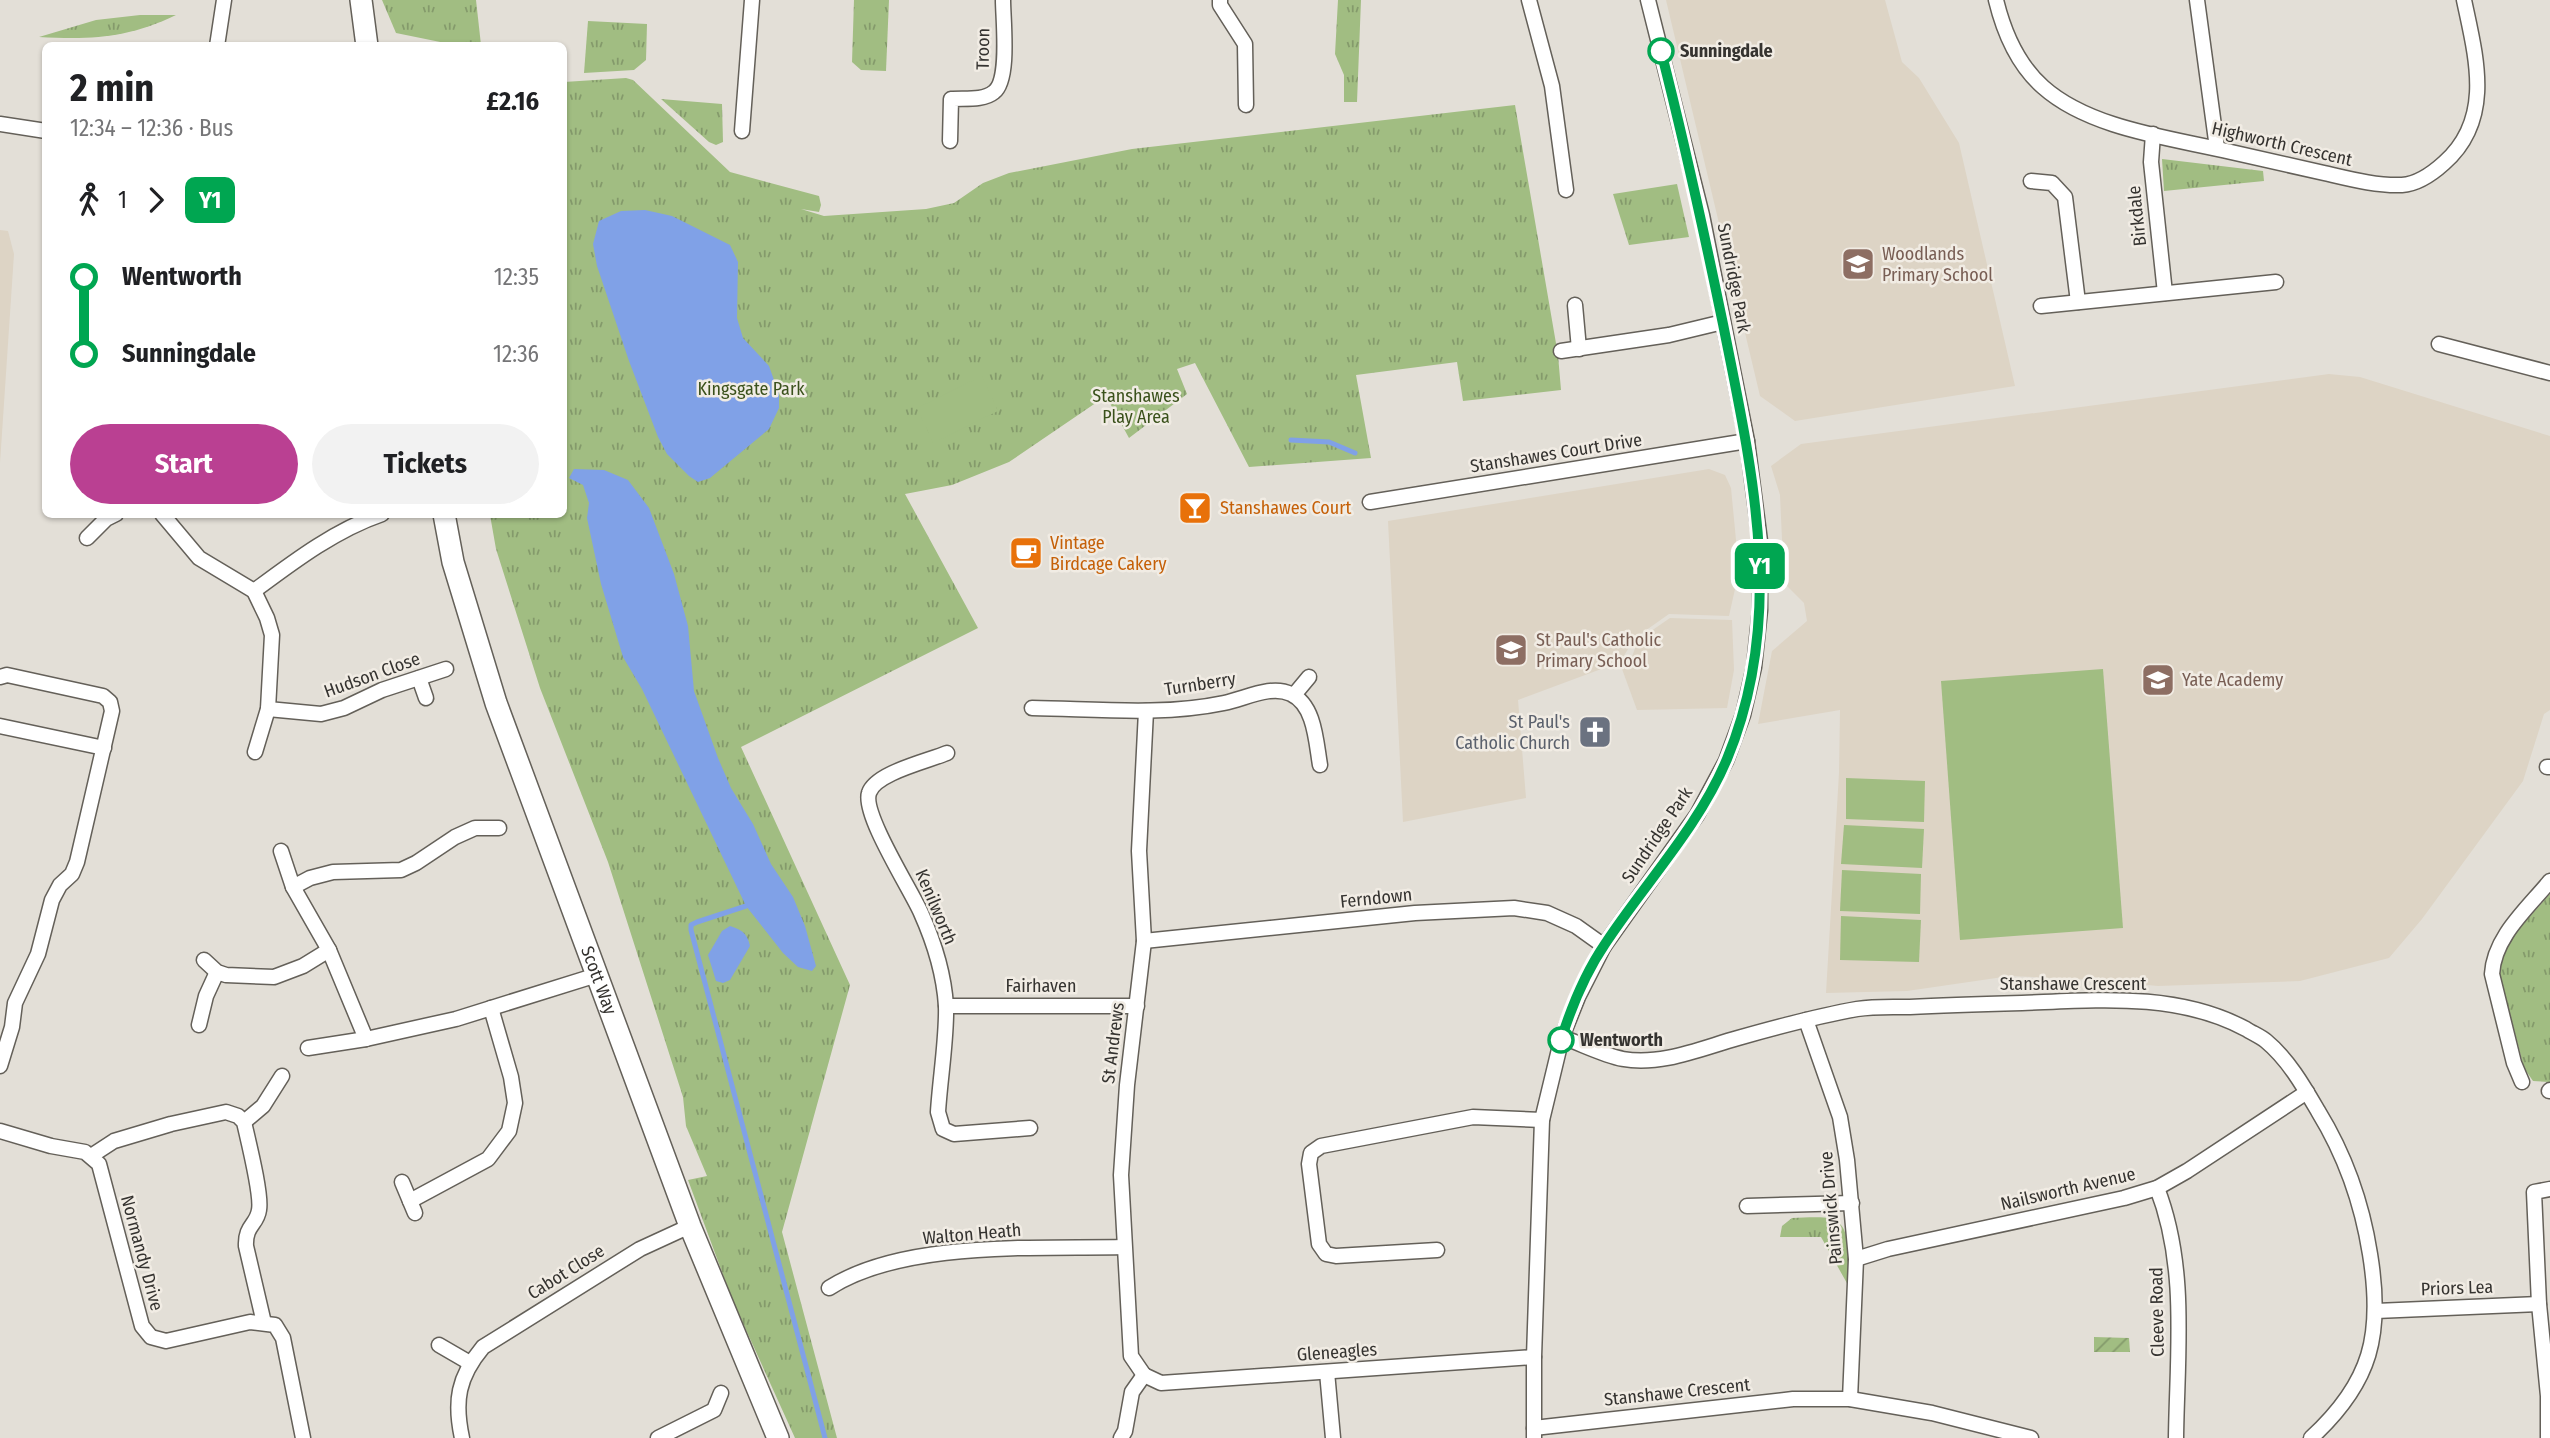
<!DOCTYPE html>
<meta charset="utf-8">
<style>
body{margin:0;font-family:"Fira Sans Condensed",sans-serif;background:#f2f2f2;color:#202124;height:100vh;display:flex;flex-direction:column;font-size:26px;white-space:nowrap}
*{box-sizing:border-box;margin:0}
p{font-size:23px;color:#757577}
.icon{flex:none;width:38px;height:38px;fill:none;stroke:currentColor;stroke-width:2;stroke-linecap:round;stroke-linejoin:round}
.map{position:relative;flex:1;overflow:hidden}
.panel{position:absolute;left:42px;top:42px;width:525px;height:476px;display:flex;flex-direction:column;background:#fff;border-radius:10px;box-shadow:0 2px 5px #0004}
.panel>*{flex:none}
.badge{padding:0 14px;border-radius:10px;font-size:24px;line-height:46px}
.map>.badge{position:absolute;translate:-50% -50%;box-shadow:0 0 0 4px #fff}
.legs{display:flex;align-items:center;gap:10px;height:77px;padding:0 28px;font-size:23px}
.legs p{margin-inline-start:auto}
.head{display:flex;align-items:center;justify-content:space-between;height:119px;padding:0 28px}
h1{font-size:38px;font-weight:700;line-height:52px}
.action{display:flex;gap:14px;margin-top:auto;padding:14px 28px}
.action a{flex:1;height:80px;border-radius:42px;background:#ba4092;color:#fff;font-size:28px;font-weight:700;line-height:80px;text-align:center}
.action a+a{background:#f2f2f2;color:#202124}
ul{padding:0 28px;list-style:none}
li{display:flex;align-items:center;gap:24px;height:77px;font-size:26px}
li i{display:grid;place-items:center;width:10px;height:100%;margin:0 9px;background:currentColor}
li i::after{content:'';width:18px;height:18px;margin:-9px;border:5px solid;border-radius:50%;background:#fff}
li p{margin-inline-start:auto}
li:first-child i{background:linear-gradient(#0000 50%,currentColor 0)}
li:last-child i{background:linear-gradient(currentColor 50%,#0000 0)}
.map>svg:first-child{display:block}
.built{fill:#ddd4c5}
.grass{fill:url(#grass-tufts)}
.garden{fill:url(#garden-furrows)}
.pitch{fill:#a1bd82}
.water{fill:#80a1e7}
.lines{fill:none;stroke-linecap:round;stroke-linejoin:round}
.stream{stroke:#80a1e7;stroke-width:5}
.street-casing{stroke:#646059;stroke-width:17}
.secondary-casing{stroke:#646059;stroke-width:24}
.street{stroke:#fff;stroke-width:14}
.secondary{stroke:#fff;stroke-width:21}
.line-1-casing{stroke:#fff;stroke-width:16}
.line-1{stroke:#00a651;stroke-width:10}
.stop-1-dot{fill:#fff;stroke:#00a651;stroke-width:3.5}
.labels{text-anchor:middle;stroke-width:5;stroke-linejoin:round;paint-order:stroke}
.street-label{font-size:18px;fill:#353330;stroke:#f1ece4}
.stop-label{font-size:18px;font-weight:bold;fill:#353330;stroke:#f1ece4;text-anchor:start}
.education-label{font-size:18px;fill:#785e54;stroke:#f1ece4;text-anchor:start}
.park-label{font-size:18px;fill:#3a511b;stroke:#f1ece4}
.food-label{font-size:18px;fill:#c56008;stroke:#f1ece4;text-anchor:start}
.worship-label{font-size:18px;fill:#5b616d;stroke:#f1ece4;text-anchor:end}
</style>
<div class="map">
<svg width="2550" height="1438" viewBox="0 0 2550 1438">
<defs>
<pattern id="grass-tufts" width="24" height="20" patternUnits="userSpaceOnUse" patternTransform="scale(1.75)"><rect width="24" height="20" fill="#a1bd82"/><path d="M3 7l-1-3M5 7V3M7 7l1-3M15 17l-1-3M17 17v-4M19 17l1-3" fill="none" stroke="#849a6b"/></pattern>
<pattern id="garden-furrows" width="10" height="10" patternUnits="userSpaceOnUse" patternTransform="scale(1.75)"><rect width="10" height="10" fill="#a1bd82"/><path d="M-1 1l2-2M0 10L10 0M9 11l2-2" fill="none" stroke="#849a6b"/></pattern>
</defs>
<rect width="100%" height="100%" fill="#e3dfd7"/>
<!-- built -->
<g class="built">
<polygon points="1666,0 1885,0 1902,62 1919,78 1959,143 2015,386 1795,421 1760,396"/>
<polygon points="0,230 8,231 14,254 0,463"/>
<polygon points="2329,374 2360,377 2550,436 2550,710 2544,714 2523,781 2422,919 2389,958 2300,981 2158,986 2097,980 2010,976 1907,991 1826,993 1839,773 1840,710 1758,724 1772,651 1807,621 1804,603 1784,583 1780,495 1771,466 1801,444"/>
<polygon points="1709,469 1725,475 1731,488 1739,571 1729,616 1669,614 1635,638 1620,662 1518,700 1526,798 1403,822 1388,521"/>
<polygon points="1670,618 1732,620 1734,670 1727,708 1637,710 1622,669 1629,665 1638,640"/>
</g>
<!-- grass -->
<g class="grass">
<polygon points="382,0 476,0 481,45 455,45 396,33"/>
<polygon points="854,0 889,0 886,71 861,70 852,62"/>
<polygon points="1338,0 1361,0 1357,102 1344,102 1344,75 1335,54"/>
<path d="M 140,15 L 176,15 C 128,38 92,40 39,37 L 96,20 Z"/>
<polygon points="588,21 647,24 646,60 634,70 584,73"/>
<polygon points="626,78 633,80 730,172 819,196 821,205 819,212 801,209 824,216 926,209 954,203 983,183 1009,173 1132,149 1515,105 1558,355 1561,390 1463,401 1457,362 1356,375 1371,458 1249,467 1195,363 1177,369 1187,394 1129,438 1106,396 1009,462 952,485 905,494 978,628 741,747 850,985 782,1232 837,1438 795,1438 732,1299 688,1180 707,1176 686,1126 683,1097 608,862 540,688 496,549 490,515 564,514 564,82"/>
<polygon points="661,99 722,104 723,142 716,145 709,142"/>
<polygon points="2162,159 2263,171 2264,181 2164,191"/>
<polygon points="1677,184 1689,237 1629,245 1613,194"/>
<path d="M 2550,894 L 2550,1082 L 2549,1082 L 2533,1081 L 2524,1068 L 2498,968 C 2506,939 2531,916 2550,894 Z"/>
<path d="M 1792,1218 C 1805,1218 1820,1216 1832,1219 C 1854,1225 1848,1267 1848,1285 L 1821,1237 L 1780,1237 L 1782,1226 Z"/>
</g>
<!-- garden -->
<polygon class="garden" points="2094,1337 2129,1338 2130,1352 2094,1352"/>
<!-- pitch -->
<g class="pitch">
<polygon points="982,376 998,411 933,443 917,408"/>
<polygon points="2103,669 2123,928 1960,940 1941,681"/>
<polygon points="1846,778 1925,781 1924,822 1846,819"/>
<polygon points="1844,825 1924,829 1922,868 1841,864"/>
<polygon points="1842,870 1921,874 1920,914 1840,911"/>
<polygon points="1841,916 1921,920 1919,962 1840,960"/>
</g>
<!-- water -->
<g class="water">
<polygon points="645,210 672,216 730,245 738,262 737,318 743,338 769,366 779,394 779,408 769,429 710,478 698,482 689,476 667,454 658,437 629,361 597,266 593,244 599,221 621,211"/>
<polygon points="574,469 604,470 628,480 649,508 674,574 688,626 694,691 718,758 731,788 753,824 771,864 793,897 805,926 816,966 812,971 798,967 783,953 746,906 642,689 623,657 601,584 587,518 589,503 583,485 569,478"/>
<path d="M 730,926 C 742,930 747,933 750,946 L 730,980 L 723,983 L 716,981 L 708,955 L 722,931 Z"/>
</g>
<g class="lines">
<!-- stream -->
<g class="stream">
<polyline points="1291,440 1329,442 1355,453"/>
<polyline points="746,906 697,922 691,925 691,930 825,1438"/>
</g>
<defs>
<g id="street">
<polyline points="1220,0 1220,5 1245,44 1246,105"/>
<polyline points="1529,0 1552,86 1566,190"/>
<path d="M 1996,0 C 2004,33 2017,64 2043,87 C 2090,129 2172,138 2231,152 C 2262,159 2293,166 2324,173 C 2350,179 2376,186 2402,185 C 2417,184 2433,173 2444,163 C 2494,119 2476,57 2464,0"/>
<polyline points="2197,0 2217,148"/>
<polyline points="217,46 224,0"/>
<polyline points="0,124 46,131"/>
<polyline points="742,131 752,0"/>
<polyline points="2153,134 2151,162 2165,293"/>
<path d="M 950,141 L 951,99 C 965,98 983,101 994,92 C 1010,80 1003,20 1003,0"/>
<polyline points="2031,181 2052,183 2065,197 2078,302"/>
<polyline points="1575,305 1579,349"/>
<polyline points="2041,306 2276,282"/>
<polyline points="2439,344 2550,373"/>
<polyline points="1561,351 1669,335 1723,322"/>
<polyline points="1370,502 1747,441"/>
<polyline points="162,514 199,558 254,591 267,618 272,635 268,709 255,752"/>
<polyline points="87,538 106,519 116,514"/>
<path d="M 254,591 C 293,562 335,530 382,514"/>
<polyline points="0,677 7,675 103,696 110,702 112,711 77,862 72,874 60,885 52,900 38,954 15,1003 12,1027 0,1066"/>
<polyline points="419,678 426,698"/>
<polyline points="1294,695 1309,677"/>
<path d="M 1032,708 C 1096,709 1162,716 1224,703 C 1245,699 1271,684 1291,694 C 1315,705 1316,742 1320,765"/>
<polyline points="268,709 321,714 344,708 382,690 446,669"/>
<polyline points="0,726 104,748"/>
<path d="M 947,753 C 928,761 875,773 869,793 C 862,814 911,890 921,913 C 934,942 944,974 946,1006 C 947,1037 940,1079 938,1112 L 943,1129 L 954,1134 L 1030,1128"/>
<polyline points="2547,767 2550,767"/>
<polyline points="281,851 293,887 329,950 366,1039"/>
<polyline points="293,887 310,878 333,872 401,870 416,863 455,837 475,828 499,828"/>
<polyline points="1144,941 1415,913 1514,908 1547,913 1576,926 1604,946"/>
<polyline points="204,960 217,972 226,975 274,977 303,966 329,950"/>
<polyline points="946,1006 1137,1006"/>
<polyline points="1806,1020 1840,1117 1847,1160 1856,1259 1850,1399"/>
<polyline points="199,1025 206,996 217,972"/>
<path d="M 1562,1037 C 1582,1044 1603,1055 1623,1059 C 1661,1066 1702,1048 1738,1038 C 1777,1027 1817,1016 1857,1009 C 1875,1006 1893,1007 1910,1007 C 1947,1005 1984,1004 2022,1003 C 2097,1000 2177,992 2246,1029 C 2252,1033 2260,1036 2266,1041 C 2288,1059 2304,1087 2318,1111 C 2345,1155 2362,1203 2370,1254 C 2383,1334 2372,1382 2311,1438"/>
<polyline points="308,1048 366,1039 456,1019 597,975"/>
<path d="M 2522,1082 L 2514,1063 L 2492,974 C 2494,937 2527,909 2550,881"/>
<polyline points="2549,1091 2550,1090"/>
<polyline points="244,1122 263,1106 282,1076"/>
<polyline points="0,1131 51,1146 85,1152 99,1164 142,1326 151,1337 166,1341 250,1322 275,1325 283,1338 303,1438"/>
<path d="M 91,1156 L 114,1141 L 171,1124 L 226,1112 L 238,1116 L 244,1122 C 248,1140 262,1195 259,1210 C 257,1225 245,1225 246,1246 L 264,1323"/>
<polyline points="402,1182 415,1213"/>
<path d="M 2157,1188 C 2188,1267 2177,1355 2176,1438"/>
<polyline points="410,1201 488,1159 509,1131 515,1103 511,1077 491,1008"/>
<polyline points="1747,1206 1852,1203"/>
<polyline points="1437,1250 1336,1256 1326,1254 1319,1244 1309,1164 1311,1153 1321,1146 1473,1117 1542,1120"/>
<polyline points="1856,1259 1888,1249 2124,1198 2157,1188 2187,1171 2307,1092"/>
<path d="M 829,1288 C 904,1240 1036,1249 1123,1247"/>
<polyline points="2376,1311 2539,1304"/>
<polyline points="439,1345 470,1363"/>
<polyline points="1327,1372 1333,1438"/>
<polyline points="1144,1375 1131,1356 1121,1175 1127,1085 1144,941 1139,851 1146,711"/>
<polyline points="1144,1375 1161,1383 1534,1357"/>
<polyline points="1534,1428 1793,1399 1850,1399 1932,1413 2031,1438"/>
<path d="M 462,1438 C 454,1401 458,1377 483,1347 L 640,1249 L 690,1226"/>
<polyline points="658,1438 714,1410 721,1393"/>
<polyline points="1121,1438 1125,1431 1132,1392 1144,1375"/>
<polyline points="1534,1438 1534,1357 1542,1120 1562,1037 1578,997 1604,946 1697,815 1726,761 1743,715 1754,667 1760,610 1760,541 1747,441 1702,215 1648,0"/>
<polyline points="2548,1438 2548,1396 2539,1304 2534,1192 2550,1189"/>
</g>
<g id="secondary">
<polyline points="361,0 367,46"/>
<path id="s1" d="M 444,514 L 453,562 L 496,703 L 690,1226 L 778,1438"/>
</g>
</defs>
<!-- street casing -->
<use href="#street" class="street-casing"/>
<!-- secondary casing -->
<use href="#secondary" class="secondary-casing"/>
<!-- street -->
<use href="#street" class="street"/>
<!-- secondary -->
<use href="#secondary" class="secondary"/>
</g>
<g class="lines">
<defs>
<path id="line-1" d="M 1561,1040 C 1571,1008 1586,972 1605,944 C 1645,883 1698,828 1727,759 C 1787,615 1752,470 1723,324 C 1704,232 1684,141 1661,51"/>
</defs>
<!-- line-1 casing -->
<use href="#line-1" class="line-1-casing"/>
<!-- line-1 -->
<use href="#line-1" class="line-1"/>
</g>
<!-- icons -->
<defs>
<symbol id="school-square" viewBox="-11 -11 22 22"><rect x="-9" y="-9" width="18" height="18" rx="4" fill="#8d6e63" stroke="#f1ece4"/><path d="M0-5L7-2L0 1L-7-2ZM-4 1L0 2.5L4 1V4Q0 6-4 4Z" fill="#fff"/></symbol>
<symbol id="bar-square" viewBox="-11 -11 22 22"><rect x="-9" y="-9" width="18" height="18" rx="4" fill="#e8710a" stroke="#f1ece4"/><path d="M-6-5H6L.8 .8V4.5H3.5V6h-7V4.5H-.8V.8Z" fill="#fff"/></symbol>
<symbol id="cafe-square" viewBox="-11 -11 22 22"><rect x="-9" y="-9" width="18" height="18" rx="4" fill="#e8710a" stroke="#f1ece4"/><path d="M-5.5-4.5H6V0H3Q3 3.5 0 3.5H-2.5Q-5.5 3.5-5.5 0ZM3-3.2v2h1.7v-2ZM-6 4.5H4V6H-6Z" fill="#fff"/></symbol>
<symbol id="church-square" viewBox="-11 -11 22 22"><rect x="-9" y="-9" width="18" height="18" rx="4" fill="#6b7280" stroke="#f1ece4"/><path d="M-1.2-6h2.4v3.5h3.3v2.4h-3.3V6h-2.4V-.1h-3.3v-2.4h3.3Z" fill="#fff"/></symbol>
</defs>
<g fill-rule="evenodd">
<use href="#school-square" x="1839" y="245" width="38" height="38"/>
<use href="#bar-square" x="1176" y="489" width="38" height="38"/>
<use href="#cafe-square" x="1007" y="534" width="38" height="38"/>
<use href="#school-square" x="1492" y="631" width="38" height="38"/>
<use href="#school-square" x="2139" y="661" width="38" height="38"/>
<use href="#church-square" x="1576" y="713" width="38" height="38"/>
</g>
<!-- markers -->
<g class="stop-1-dot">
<circle cx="1661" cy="51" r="12"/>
<circle cx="1561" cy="1040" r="12"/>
</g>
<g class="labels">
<!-- street labels -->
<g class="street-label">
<text transform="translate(983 49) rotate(-89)" y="6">Troon</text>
<text transform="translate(2282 144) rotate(13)" y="6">Highworth Crescent</text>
<text transform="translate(2137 216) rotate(-96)" y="6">Birkdale</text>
<text transform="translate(1734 278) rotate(79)" y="6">Sundridge Park</text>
<text transform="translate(1556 453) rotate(-9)" y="6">Stanshawes Court Drive</text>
<text transform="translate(372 675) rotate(-20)" y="6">Hudson Close</text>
<text transform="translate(1200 684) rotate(-9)" y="6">Turnberry</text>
<text transform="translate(1657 835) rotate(-56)" y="6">Sundridge Park</text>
<text transform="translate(1376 898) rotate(-6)" y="6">Ferndown</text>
<text transform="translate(936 907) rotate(67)" y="6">Kenilworth</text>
<text dy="6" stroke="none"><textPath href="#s1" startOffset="492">Scott Way</textPath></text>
<text x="2073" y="990">Stanshawe Crescent</text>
<text x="1041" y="992">Fairhaven</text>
<text transform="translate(1113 1043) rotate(-83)" y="6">St Andrews</text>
<text transform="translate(2068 1189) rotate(-13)" y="6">Nailsworth Avenue</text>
<text transform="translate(1831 1208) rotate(-95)" y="6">Painswick Drive</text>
<text transform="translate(972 1234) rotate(-5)" y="6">Walton Heath</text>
<text transform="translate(142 1253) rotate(75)" y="6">Normandy Drive</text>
<text transform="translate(566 1272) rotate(-32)" y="6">Cabot Close</text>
<text transform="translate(2457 1288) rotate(-2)" y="6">Priors Lea</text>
<text transform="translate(2157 1312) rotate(-91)" y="6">Cleeve Road</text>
<text transform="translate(1337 1352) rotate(-4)" y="6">Gleneagles</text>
<text transform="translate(1677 1392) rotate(-6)" y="6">Stanshawe Crescent</text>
</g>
<!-- stop labels -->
<g class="stop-label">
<text x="1680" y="57">Sunningdale</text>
<text x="1580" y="1046">Wentworth</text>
</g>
<!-- education labels -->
<g class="education-label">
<text x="1882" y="260">Woodlands<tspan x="1882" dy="21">Primary School</tspan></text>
<text x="1536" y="646">St Paul's Catholic<tspan x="1536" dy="21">Primary School</tspan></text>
<text x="2182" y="686">Yate Academy</text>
</g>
<!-- park labels -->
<g class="park-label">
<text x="751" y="395">Kingsgate Park</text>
<text x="1136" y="402">Stanshawes<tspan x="1136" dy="21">Play Area</tspan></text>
</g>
<!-- food labels -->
<g class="food-label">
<text x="1220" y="514">Stanshawes Court</text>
<text x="1050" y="549">Vintage<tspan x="1050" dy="21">Birdcage Cakery</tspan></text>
</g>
<!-- worship labels -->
<g class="worship-label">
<text x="1570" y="728">St Paul's<tspan x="1570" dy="21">Catholic Church</tspan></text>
</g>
</g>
</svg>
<b class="badge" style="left:1760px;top:566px;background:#00a651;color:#fff">Y1</b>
<section class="panel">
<div class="head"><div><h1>2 min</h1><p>12:34 – 12:36 · Bus</p></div><b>£2.16</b></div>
<div class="legs"><svg class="icon" aria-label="walk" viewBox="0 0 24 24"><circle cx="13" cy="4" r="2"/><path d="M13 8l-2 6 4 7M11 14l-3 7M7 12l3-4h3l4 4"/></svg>1<svg class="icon" aria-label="forward" viewBox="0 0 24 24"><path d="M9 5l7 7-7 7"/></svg><b class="badge" style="background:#00a651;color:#fff">Y1</b></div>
<ul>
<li><i style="color:#00a651"></i><b>Wentworth</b><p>12:35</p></li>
<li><i style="color:#00a651"></i><b>Sunningdale</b><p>12:36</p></li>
</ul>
<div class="action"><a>Start</a><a>Tickets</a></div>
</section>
</div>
